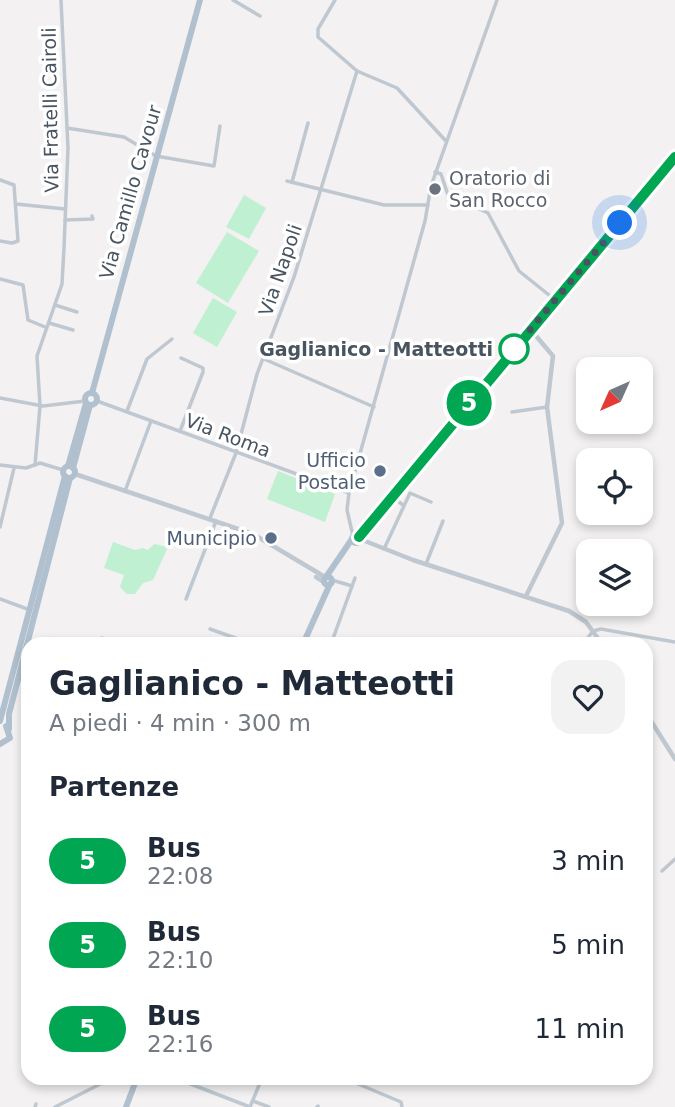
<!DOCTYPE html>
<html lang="it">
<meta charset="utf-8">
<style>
body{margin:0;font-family:"DejaVu Sans",sans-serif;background:#f2f2f3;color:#1f2937;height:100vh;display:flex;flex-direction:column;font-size:26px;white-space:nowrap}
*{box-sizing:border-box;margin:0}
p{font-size:23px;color:#747a83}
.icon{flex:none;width:38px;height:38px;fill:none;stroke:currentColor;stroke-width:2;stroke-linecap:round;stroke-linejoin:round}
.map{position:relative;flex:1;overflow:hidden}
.panel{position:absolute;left:21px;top:637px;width:632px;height:448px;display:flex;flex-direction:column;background:#fff;border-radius:21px;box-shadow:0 4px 10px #0003}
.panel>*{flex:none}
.badge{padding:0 14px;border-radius:23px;font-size:24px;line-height:46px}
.needle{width:46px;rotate:225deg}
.controls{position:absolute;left:576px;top:357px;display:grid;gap:14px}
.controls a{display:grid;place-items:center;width:77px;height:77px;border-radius:14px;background:#fff;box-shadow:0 4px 10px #0003;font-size:35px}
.you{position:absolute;width:35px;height:35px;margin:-18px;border:5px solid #fff;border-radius:50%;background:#1a73e8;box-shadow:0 0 0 10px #1a73e833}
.map>.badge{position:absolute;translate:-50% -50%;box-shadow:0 0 0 4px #fff}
h2{padding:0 28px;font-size:26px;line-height:63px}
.round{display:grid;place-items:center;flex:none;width:74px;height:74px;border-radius:21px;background:#f2f2f3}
.summary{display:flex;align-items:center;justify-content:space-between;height:119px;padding:0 28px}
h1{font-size:33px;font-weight:700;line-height:52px}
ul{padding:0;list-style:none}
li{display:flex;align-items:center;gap:21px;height:84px;padding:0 28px}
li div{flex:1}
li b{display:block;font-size:26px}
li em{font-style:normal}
li .badge{min-width:77px;font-weight:700;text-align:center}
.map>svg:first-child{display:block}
.green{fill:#c0f0d2}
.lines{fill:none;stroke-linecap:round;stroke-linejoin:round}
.minor{stroke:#bfc8d0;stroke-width:3.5}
.tertiary{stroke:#bfc8d0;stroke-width:4.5}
.primary{stroke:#b1c0cf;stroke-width:6}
.line-casing{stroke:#fff;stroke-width:16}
.line{stroke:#00a651;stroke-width:10}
.walk{stroke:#48545f;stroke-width:7;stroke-dasharray:0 12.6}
.worship-dot{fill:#6b7280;stroke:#fff;stroke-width:2.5}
.stop-dot{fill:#fff;stroke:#00a651;stroke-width:3.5}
.service-dot{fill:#5c6f8a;stroke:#fff;stroke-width:2.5}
.labels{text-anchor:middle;stroke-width:7;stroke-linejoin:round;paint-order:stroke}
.street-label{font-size:19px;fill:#48545f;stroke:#fff}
.worship-label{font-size:19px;fill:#5b616d;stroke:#fff;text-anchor:start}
.stop-label{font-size:19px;font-weight:bold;fill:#48545f;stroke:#fff;text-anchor:end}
.service-label{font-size:19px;fill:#4e5e75;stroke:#fff;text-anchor:end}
</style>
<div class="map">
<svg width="675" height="1107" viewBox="0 0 675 1107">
<rect width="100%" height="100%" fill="#f3f1f1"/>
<!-- green -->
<g class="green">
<polygon points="244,195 266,208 249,239 226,227"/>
<polygon points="227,232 259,251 228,303 196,283"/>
<polygon points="213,298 237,312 217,347 193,333"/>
<polygon points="278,471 335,494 325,522 267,499"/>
<polygon points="113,542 135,550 143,548 148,550 154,544 168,547 153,580 143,583 135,594 127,594 120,587 124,575 104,568"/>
</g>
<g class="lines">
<!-- minor -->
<g class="minor">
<polyline points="233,0 260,16"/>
<polyline points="335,0 318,29 318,37 357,71 397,88 445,140"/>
<polyline points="67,128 124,137 156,156 214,166 220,126"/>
<polyline points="435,172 441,174 448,195 488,213 519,271 554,299"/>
<polyline points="0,180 14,185 18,241 12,243 0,241"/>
<polyline points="287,181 384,205 428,205"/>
<polyline points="292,182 308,123"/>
<polyline points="16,204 65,209"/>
<polyline points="65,220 93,219 92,216"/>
<polyline points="0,279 23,285 28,320 45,327"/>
<polyline points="55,305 77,312"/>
<polyline points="49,323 73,330"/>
<polyline points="264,359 374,407"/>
<polyline points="0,398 43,406 85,401"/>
<polyline points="97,401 349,493"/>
<polyline points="127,411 147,359 172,339"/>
<polyline points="512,412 547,407"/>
<polyline points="180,431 203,372 203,368 181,358"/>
<polyline points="0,465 26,468 40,463 63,470"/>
<polyline points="35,465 40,406 37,356 62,284 64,248 68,148 61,0"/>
<polyline points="125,491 151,421"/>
<polyline points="391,496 403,505"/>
<polyline points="210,518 236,453 257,374 294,277 357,71"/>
<polyline points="0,527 14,468"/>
<polyline points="353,536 347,510 349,493 425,221 431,186 497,0"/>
<polyline points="384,549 410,493 431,502"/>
<polyline points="426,564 443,521"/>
<polyline points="332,580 352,586"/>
<polyline points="0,599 30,610"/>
<polyline points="186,599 216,521"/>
<polyline points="210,629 252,644"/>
<polyline points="101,644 102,638"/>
<polyline points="331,644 355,578"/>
<polyline points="583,644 593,631 601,629 675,642"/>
<polyline points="19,676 28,678"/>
<polyline points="662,871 675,859"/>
<polyline points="175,1078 250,1107 262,1078"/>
<polyline points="344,1078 401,1102 402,1107"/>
<polyline points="253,1101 269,1107"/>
<polyline points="35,1107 36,1104"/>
<polyline points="55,1107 112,1078"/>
<polyline points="317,1107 318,1106"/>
</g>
<!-- tertiary -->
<g class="tertiary">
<polyline points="75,474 253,534 325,577"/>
<polyline points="360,539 413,560 569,611 586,622 602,644"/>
<polyline points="316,577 324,582"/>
<polyline points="526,596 562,523 547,407 553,356 531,330"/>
<polyline points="646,713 675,759"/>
</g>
<!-- primary -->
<g class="primary">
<circle cx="91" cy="399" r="6"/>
<polyline points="92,393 200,0"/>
<circle cx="69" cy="472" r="6"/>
<polyline points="68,466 86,403"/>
<polyline points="73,468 90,405"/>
<polyline points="357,535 675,157"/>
<circle cx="356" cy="539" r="4"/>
<polyline points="326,577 352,539"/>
<circle cx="328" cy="581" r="4"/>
<polyline points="303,644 330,584"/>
<polyline points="0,721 65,476"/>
<polyline points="9,729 9,714 70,478"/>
<polyline points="0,744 10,738 6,726"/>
<polyline points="126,1107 137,1078"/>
</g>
</g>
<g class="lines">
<defs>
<polyline id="line" points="359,537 675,157"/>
</defs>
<!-- line casing -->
<use href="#line" class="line-casing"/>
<!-- line -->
<use href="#line" class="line"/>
<!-- walk -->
<polyline class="walk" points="514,349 620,223"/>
</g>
<!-- markers -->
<circle class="worship-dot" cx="435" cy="189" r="7"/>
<circle class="stop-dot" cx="514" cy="349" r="14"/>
<g class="service-dot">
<circle cx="380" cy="471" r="7"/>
<circle cx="271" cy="538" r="7"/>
</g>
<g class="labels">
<!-- street labels -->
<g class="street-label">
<text transform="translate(50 110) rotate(-91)" y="7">Via Fratelli Cairoli</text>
<text transform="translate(130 192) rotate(-74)" y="7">Via Camillo Cavour</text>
<text transform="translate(280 270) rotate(-71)" y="7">Via Napoli</text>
<text transform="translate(228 435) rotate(21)" y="7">Via Roma</text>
</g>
<!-- worship labels -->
<g class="worship-label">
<text x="449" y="185">Oratorio di<tspan x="449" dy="22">San Rocco</tspan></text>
</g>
<!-- stop labels -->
<g class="stop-label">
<text x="493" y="356">Gaglianico - Matteotti</text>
</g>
<!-- service labels -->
<g class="service-label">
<text x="366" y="467">Ufficio<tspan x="366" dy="22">Postale</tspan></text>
<text x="257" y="545">Municipio</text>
</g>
</g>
</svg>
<div class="controls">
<a><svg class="needle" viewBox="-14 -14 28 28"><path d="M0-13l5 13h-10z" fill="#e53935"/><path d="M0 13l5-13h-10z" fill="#747a83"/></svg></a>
<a><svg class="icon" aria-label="locate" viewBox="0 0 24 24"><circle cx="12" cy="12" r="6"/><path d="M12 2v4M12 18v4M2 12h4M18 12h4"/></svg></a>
<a><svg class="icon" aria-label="layers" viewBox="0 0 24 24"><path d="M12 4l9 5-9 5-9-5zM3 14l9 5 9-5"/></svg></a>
</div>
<div class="you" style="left:620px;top:223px"></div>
<b class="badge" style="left:469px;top:403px;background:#00a651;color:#fff">5</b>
<section class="panel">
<div class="summary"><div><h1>Gaglianico - Matteotti</h1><p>A piedi · 4 min · 300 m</p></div><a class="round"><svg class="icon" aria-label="heart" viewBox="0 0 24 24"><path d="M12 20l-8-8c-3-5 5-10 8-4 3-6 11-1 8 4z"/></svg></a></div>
<h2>Partenze</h2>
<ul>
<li><span class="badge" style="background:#00a651;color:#fff">5</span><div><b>Bus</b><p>22:08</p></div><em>3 min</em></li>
<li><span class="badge" style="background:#00a651;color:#fff">5</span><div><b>Bus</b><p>22:10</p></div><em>5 min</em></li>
<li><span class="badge" style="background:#00a651;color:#fff">5</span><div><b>Bus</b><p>22:16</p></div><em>11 min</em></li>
</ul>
</section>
</div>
